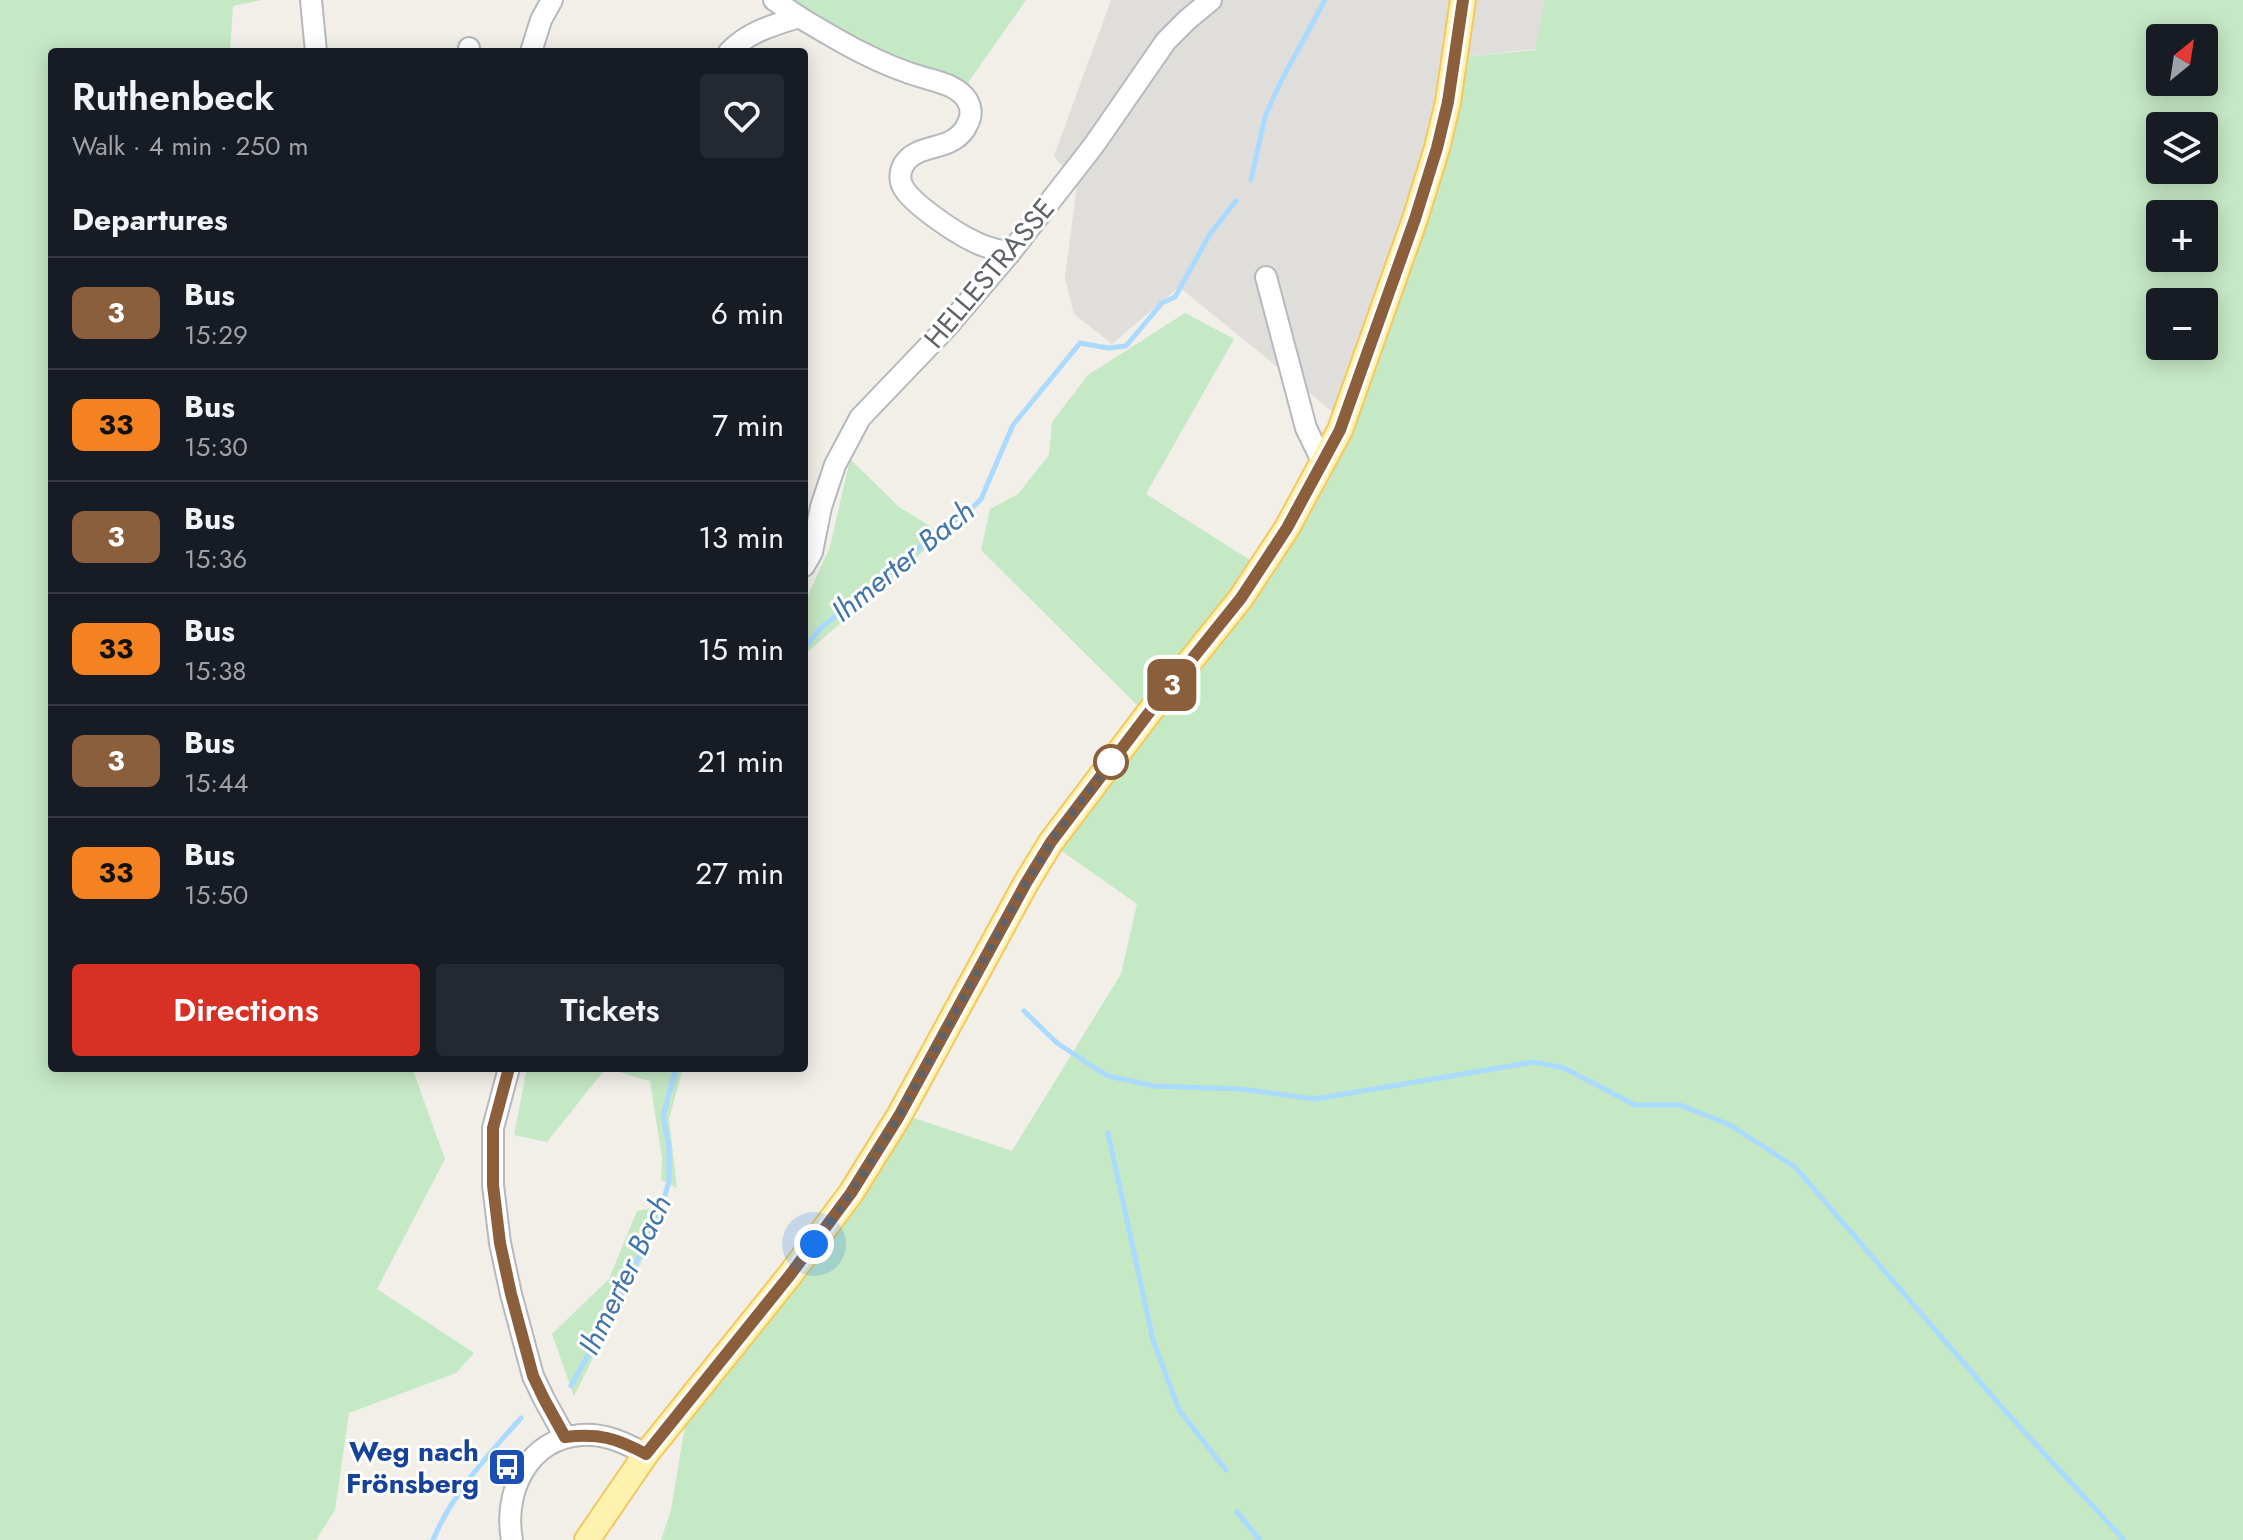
<!DOCTYPE html>
<meta charset="utf-8">
<style>
body{margin:0;font-family:Jost,sans-serif;background:#242831;color:#f1f3f6;height:100vh;display:flex;flex-direction:column;font-size:30px;white-space:nowrap}
*{box-sizing:border-box;margin:0}
p{font-size:26px;color:#9ea1a6}
.icon{flex:none;width:44px;height:44px;fill:none;stroke:currentColor;stroke-width:2;stroke-linecap:round;stroke-linejoin:round}
.map{position:relative;flex:1;overflow:hidden}
.sheet{position:absolute;left:48px;top:48px;width:760px;height:1024px;display:flex;flex-direction:column;background:#171b24;border-radius:8px;box-shadow:0 4px 20px #0003}
.sheet>*{flex:none}
.badge{padding:0 16px;border-radius:12px;font-size:28px;line-height:52px}
.needle{width:52px;rotate:30deg}
.fabs{position:absolute;left:2146px;top:24px;display:grid;gap:16px}
.fabs a{display:grid;place-items:center;width:72px;height:72px;border-radius:8px;background:#171b24;box-shadow:0 4px 20px #0003;font-size:40px}
.you{position:absolute;width:40px;height:40px;margin:-20px;border:6px solid #fff;border-radius:50%;background:#1a73e8;box-shadow:0 0 0 12px #1a73e833}
.map>.badge{position:absolute;translate:-50% -50%;box-shadow:0 0 0 4px #fff}
h2{padding:0 24px;font-size:30px;line-height:72px}
.round{display:grid;place-items:center;flex:none;width:84px;height:84px;border-radius:8px;background:#242831}
.headline{display:flex;align-items:center;justify-content:space-between;height:136px;padding:0 24px}
h1{font-size:38px;font-weight:600;line-height:60px}
.action{display:flex;gap:16px;margin-top:auto;padding:16px 24px}
.action a{flex:1;height:92px;border-radius:8px;background:#d93025;color:#fff;font-size:32px;font-weight:600;line-height:92px;text-align:center}
.action a+a{background:#242831;color:#f1f3f6}
ul{padding:0;list-style:none}
li{display:flex;align-items:center;gap:24px;height:112px;padding:0 24px;border-top:2px solid #363941}
li div{flex:1}
li b{display:block;font-size:30px}
li em{font-style:normal}
li .badge{min-width:88px;font-weight:700;text-align:center}
.map>svg:first-child{display:block}
.industrial{fill:#e0deda}
.green{fill:#c5e8c5;fill-rule:evenodd}
.lines{fill:none;stroke-linecap:round;stroke-linejoin:round}
.stream{stroke:#aadaff;stroke-width:5}
.minor-casing{stroke:#b5b8bc;stroke-width:24}
.major-casing{stroke:#f2c960;stroke-width:28}
.minor{stroke:#fff;stroke-width:20}
.major{stroke:#fff2af;stroke-width:24}
.line-casing{stroke:#fff;stroke-width:18}
.line{stroke:#8b5e3c;stroke-width:12}
.walk{stroke:#5f6368;stroke-width:8;stroke-dasharray:0 14.4}
.stop-dot{fill:#fff;stroke:#8b5e3c;stroke-width:4}
.labels{text-anchor:middle;stroke-width:6;stroke-linejoin:round;paint-order:stroke}
.street-label{font-size:28px;fill:#5f6368;stroke:#fff}
.transit-label{font-size:28px;font-weight:bold;fill:#164399;stroke:#fff;text-anchor:end}
.water-label{font-size:30px;font-style:italic;fill:#4174aa;stroke:#fff}
</style>
<div class="map">
<svg width="2243" height="1540" viewBox="0 0 2243 1540">
<rect width="100%" height="100%" fill="#f1efe8"/>
<!-- industrial -->
<polygon class="industrial" points="1111,0 1546,0 1536,49 1454,58 1437,128 1339,417 1179,287 1112,344 1074,314 1065,277 1077,185 1054,156"/>
<!-- green -->
<g class="green">
<polygon points="0,0 262,0 233,6 230,52 52,52 52,1068 412,1068 445,1159 377,1289 474,1353 456,1373 349,1413 335,1510 316,1540 0,1540"/>
<polygon points="788,0 1026,0 967,84 910,66 873,50"/>
<path d="M 1545,0 L 2243,0 L 2243,1540 L 661,1540 L 671,1510 L 686,1419 L 908,1116 L 1012,1151 L 1121,974 L 1137,904 L 1056,847 L 1318,482 L 1464,57 L 1535,50 ZM 2160,38 L 2204,38 L 2204,82 L 2160,82 ZM 2160,126 L 2204,126 L 2204,170 L 2160,170 ZM 2160,214 L 2204,214 L 2204,258 L 2160,258 ZM 2160,302 L 2204,302 L 2204,346 L 2160,346 Z"/>
<polygon points="1185,313 1234,339 1146,494 1256,564 1140,708 981,550 990,509 1018,494 1049,455 1052,422 1088,375"/>
<polygon points="850,459 899,507 943,534 805,654 804,663 804,604 830,547"/>
<polygon points="527,1068 683,1068 669,1119 677,1188 661,1180 662,1158 650,1081 606,1068 547,1142 514,1135"/>
<polygon points="670,1204 574,1396 552,1334 609,1279 637,1211"/>
</g>
<g class="lines">
<!-- stream -->
<g class="stream">
<polyline points="1251,180 1265,117 1280,83 1325,0"/>
<polyline points="804,647 823,626 895,569 942,528 967,513 981,499 1013,425 1080,343 1108,348 1126,346 1162,303 1175,297 1210,234 1236,201"/>
<polyline points="1024,1011 1057,1043 1095,1068 1108,1076 1154,1086 1240,1089 1315,1099 1534,1062 1564,1068 1635,1105 1680,1105 1730,1125 1795,1167 2006,1412 2124,1540"/>
<polyline points="1108,1133 1153,1340 1179,1410 1226,1470"/>
<polyline points="571,1386 610,1315 659,1216 669,1181 669,1146 663,1116 676,1068"/>
<polyline points="1237,1512 1260,1540"/>
<path d="M 433,1540 C 452,1494 488,1455 521,1418"/>
</g>
<defs>
<g id="minor">
<polyline points="311,0 316,52"/>
<polyline points="774,0 799,17"/>
<polyline points="469,48 469,52"/>
<polyline points="531,52 541,20 552,0"/>
<path d="M 729,52 C 748,32 773,25 799,17 C 839,41 879,65 925,78 C 939,82 958,86 967,100 C 971,107 972,115 968,123 C 955,154 918,141 904,164 C 900,171 899,180 903,187 C 912,204 957,234 975,242 C 986,248 998,250 1010,253"/>
<polyline points="1266,277 1306,428 1323,463"/>
<polyline points="804,566 812,552 821,507 835,465 860,418 947,327 1010,253 1094,145 1166,41 1187,20 1211,0"/>
<polyline points="509,1068 493,1128 493,1185 500,1243 511,1294 533,1376 544,1399 565,1437"/>
<path d="M 512,1540 C 503,1492 528,1439 581,1435 C 605,1433 625,1443 646,1454"/>
</g>
<polyline id="major" points="587,1540 646,1454 790,1275 851,1193 899,1116 1026,883 1051,842 1151,710 1241,598 1287,528 1340,430 1415,219 1437,148 1448,102 1463,0"/>
</defs>
<!-- minor casing -->
<use href="#minor" class="minor-casing"/>
<!-- major casing -->
<use href="#major" class="major-casing"/>
<!-- minor -->
<use href="#minor" class="minor"/>
<!-- major -->
<use href="#major" class="major"/>
</g>
<g class="lines">
<defs>
<path id="line" d="M 509,1068 L 493,1128 L 493,1185 L 500,1243 L 511,1294 L 533,1376 L 544,1399 L 565,1437 C 599,1433 616,1438 646,1454 L 790,1275 L 851,1193 L 899,1116 L 1026,883 L 1051,842 L 1151,710 L 1241,598 L 1287,528 L 1340,430 L 1415,219 L 1437,148 L 1448,102 L 1463,0"/>
</defs>
<!-- line casing -->
<use href="#line" class="line-casing"/>
<!-- line -->
<use href="#line" class="line"/>
<!-- walk -->
<polyline class="walk" points="814,1244 851,1193 899,1116 1026,883 1055,836 1111,762"/>
</g>
<!-- icons -->
<defs>
<symbol id="bus-square" viewBox="-11 -11 22 22"><rect x="-9" y="-9" width="18" height="18" rx="4" fill="#1a4fb4" stroke="#fff"/><path d="M-5-6H5V4H4V6H2V4H-2V6H-4V4H-5ZM-3.5-4V0h7V-4ZM-3.5 1.2v1.5H-2V1.2ZM2 1.2v1.5H3.5V1.2Z" fill="#fff"/></symbol>
</defs>
<g fill-rule="evenodd">
<use href="#bus-square" x="485" y="1445" width="44" height="44"/>
</g>
<!-- markers -->
<circle class="stop-dot" cx="1111" cy="762" r="16"/>
<g class="labels">
<!-- street labels -->
<g class="street-label">
<text transform="translate(989 273) rotate(-50)" y="10">HELLESTRASSE</text>
</g>
<!-- transit labels -->
<g class="transit-label">
<text x="479" y="1461">Weg nach<tspan x="479" dy="32">Frönsberg</tspan></text>
</g>
<!-- water labels -->
<g class="water-label">
<text transform="translate(903 561) rotate(-39)" y="10">Ihmerter Bach</text>
<text transform="translate(625 1275) rotate(-64)" y="10">Ihmerter Bach</text>
</g>
</g>
</svg>
<div class="fabs">
<a><svg class="needle" viewBox="-14 -14 28 28"><path d="M0-13l5 13h-10z" fill="#e53935"/><path d="M0 13l5-13h-10z" fill="#9ea1a6"/></svg></a>
<a><svg class="icon" aria-label="layers" viewBox="0 0 24 24"><path d="M12 4l9 5-9 5-9-5zM3 14l9 5 9-5"/></svg></a>
<a>+</a>
<a>−</a>
</div>
<div class="you" style="left:814px;top:1244px"></div>
<b class="badge" style="left:1172px;top:685px;background:#8b5e3c;color:#fff">3</b>
<section class="sheet">
<div class="headline"><div><h1>Ruthenbeck</h1><p>Walk · 4 min · 250 m</p></div><a class="round"><svg class="icon" aria-label="heart" viewBox="0 0 24 24"><path d="M12 20l-8-8c-3-5 5-10 8-4 3-6 11-1 8 4z"/></svg></a></div>
<h2>Departures</h2>
<ul>
<li><span class="badge" style="background:#8b5e3c;color:#fff">3</span><div><b>Bus</b><p>15:29</p></div><em>6 min</em></li>
<li><span class="badge" style="background:#f58220;color:#111">33</span><div><b>Bus</b><p>15:30</p></div><em>7 min</em></li>
<li><span class="badge" style="background:#8b5e3c;color:#fff">3</span><div><b>Bus</b><p>15:36</p></div><em>13 min</em></li>
<li><span class="badge" style="background:#f58220;color:#111">33</span><div><b>Bus</b><p>15:38</p></div><em>15 min</em></li>
<li><span class="badge" style="background:#8b5e3c;color:#fff">3</span><div><b>Bus</b><p>15:44</p></div><em>21 min</em></li>
<li><span class="badge" style="background:#f58220;color:#111">33</span><div><b>Bus</b><p>15:50</p></div><em>27 min</em></li>
</ul>
<div class="action"><a>Directions</a><a>Tickets</a></div>
</section>
</div>
